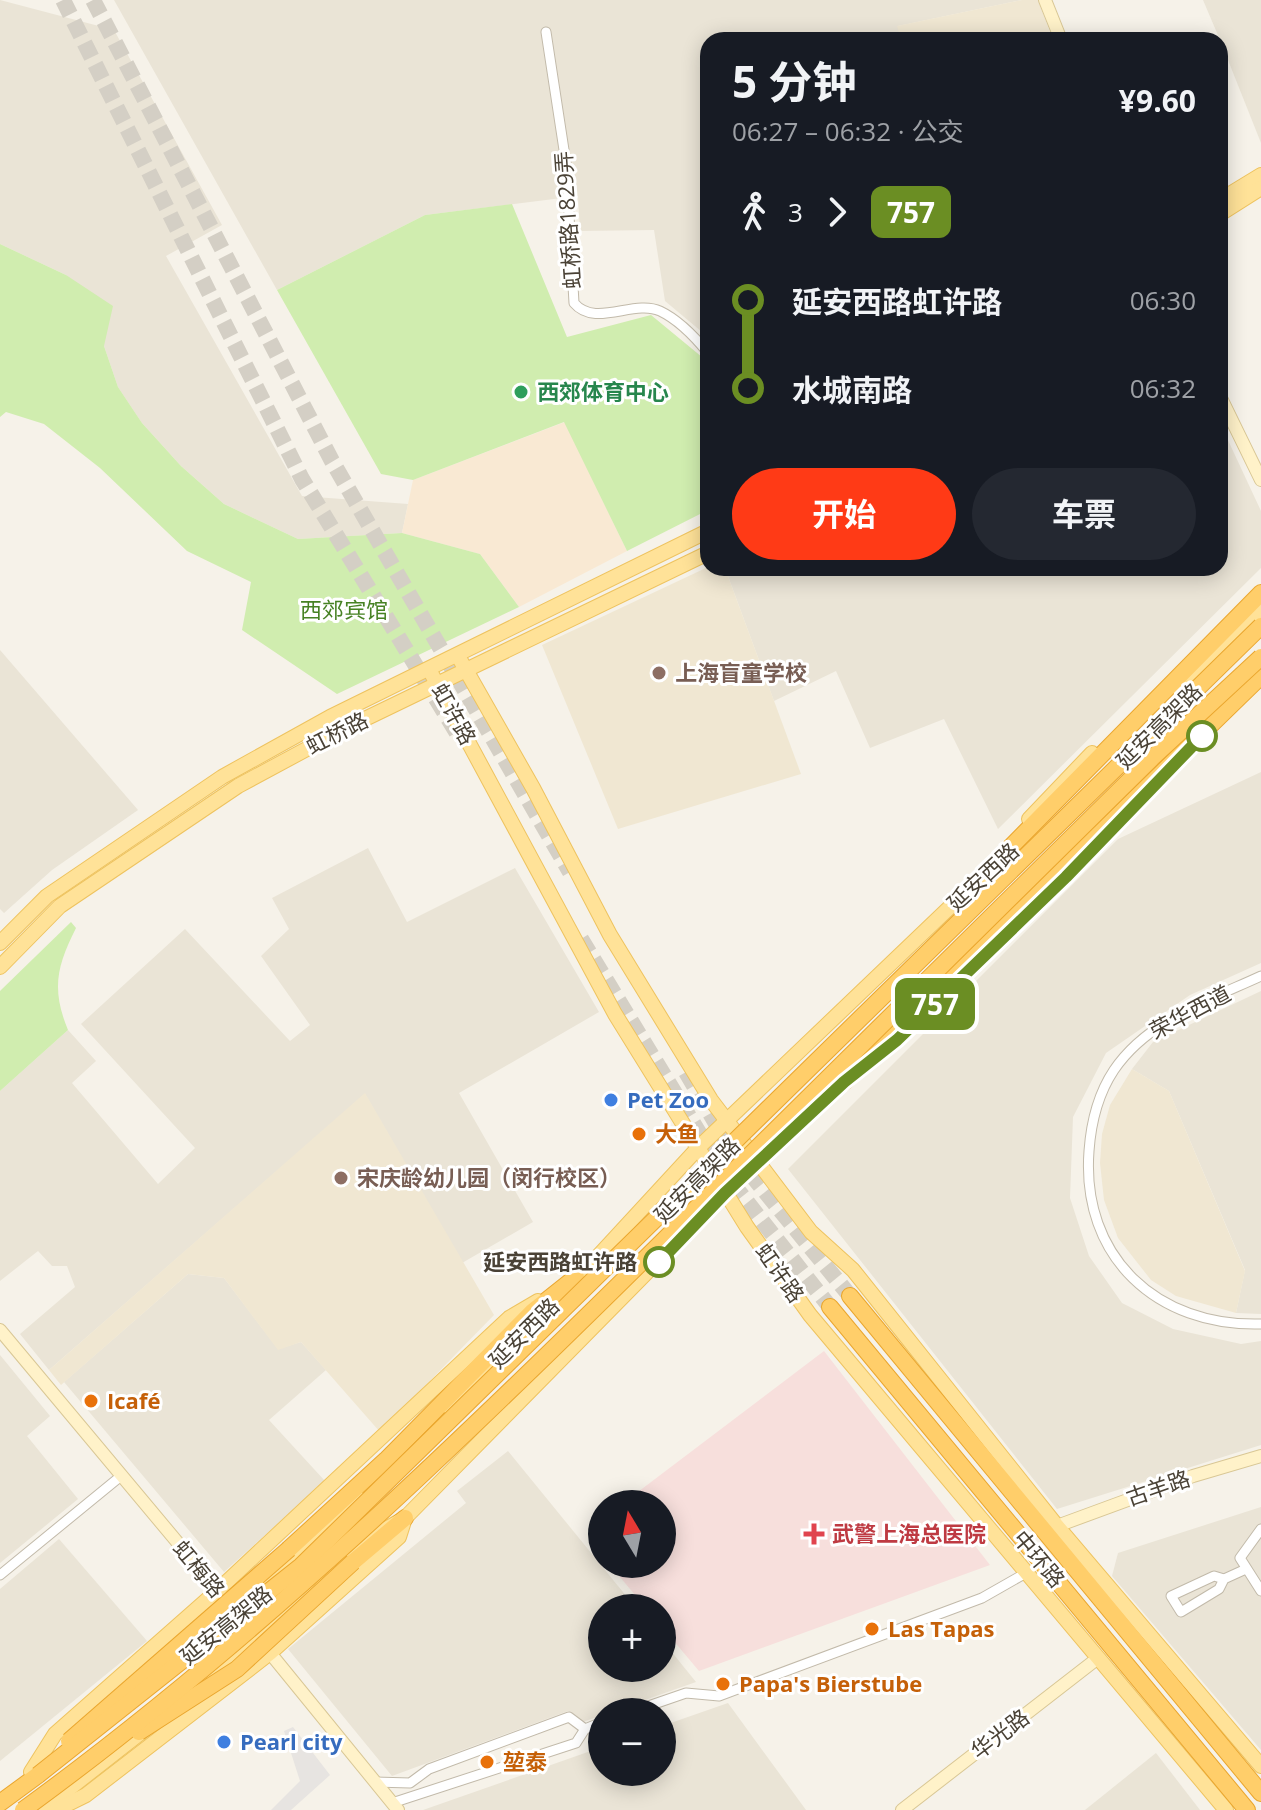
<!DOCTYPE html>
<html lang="zh">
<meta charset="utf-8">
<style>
body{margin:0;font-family:"Open Sans","Noto Sans SC",sans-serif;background:#242831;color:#f1f3f6;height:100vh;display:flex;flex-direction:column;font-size:30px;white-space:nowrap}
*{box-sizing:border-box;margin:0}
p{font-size:26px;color:#9ea1a6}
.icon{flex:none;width:44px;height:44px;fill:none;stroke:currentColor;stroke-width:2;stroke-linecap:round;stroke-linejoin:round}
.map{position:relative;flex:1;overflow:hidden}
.sheet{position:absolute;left:700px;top:32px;width:528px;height:544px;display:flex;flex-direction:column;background:#171b24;border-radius:24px;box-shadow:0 4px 20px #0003}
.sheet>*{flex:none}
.badge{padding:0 16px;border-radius:12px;font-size:28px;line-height:52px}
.needle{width:52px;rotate:350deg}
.buttons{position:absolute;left:588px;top:1490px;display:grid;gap:16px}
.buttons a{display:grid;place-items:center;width:88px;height:88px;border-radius:50%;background:#171b24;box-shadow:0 4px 20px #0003;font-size:40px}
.map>.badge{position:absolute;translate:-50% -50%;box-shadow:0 0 0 4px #fff}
.legs{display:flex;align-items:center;gap:12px;height:88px;padding:0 32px;font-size:26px}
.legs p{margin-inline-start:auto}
.overview{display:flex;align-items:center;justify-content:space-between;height:136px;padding:0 32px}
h1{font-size:44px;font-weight:700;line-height:60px}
.primary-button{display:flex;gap:16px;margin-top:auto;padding:16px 32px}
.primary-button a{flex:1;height:92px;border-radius:48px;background:#ff3a16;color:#fff;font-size:32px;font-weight:700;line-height:92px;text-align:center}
.primary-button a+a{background:#242831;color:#f1f3f6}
ul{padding:0 32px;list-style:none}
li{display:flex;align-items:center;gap:28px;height:88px;font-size:30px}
li i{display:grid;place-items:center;width:12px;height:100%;margin:0 10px;background:currentColor}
li i::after{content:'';width:20px;height:20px;margin:-10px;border:6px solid;border-radius:50%;background:#171b24}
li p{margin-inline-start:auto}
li:first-child i{background:linear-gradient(#0000 50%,currentColor 0)}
li:last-child i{background:linear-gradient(currentColor 50%,#0000 0)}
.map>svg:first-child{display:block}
.residential{fill:#eae4d6}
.commercial{fill:#f9e9d3}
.education{fill:#f0e7d2}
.medical{fill:#f7dfdc}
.green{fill:#d0edaf}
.parking{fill:#e7e4e1}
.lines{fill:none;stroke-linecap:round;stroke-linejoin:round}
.highway-tunnel{stroke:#d4cfc5;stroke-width:16;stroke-dasharray:16 8;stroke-linecap:butt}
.street-casing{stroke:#c2baaa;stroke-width:11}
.secondary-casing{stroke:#d9c795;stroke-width:14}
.primary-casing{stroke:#eec35f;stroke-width:16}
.highway-casing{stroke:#eaa62e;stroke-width:18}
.street{stroke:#fff;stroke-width:9}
.secondary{stroke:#fff2c9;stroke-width:12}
.primary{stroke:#ffe298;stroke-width:14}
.highway{stroke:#ffce6a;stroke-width:16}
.highway-bridge-casing{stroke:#eaa62e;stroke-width:18;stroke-linecap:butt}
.highway-bridge{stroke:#ffce6a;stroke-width:16}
.line-1-casing{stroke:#fff;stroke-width:18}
.line-1{stroke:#6b8e23;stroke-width:12}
.leisure-dot{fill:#2e9e5b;stroke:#fff;stroke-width:3}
.education-dot{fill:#8d6e63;stroke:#fff;stroke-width:3}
.stop-1-dot{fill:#fff;stroke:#6b8e23;stroke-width:4}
.shop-dot{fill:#3f7fe0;stroke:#fff;stroke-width:3}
.food-dot{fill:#e8710a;stroke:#fff;stroke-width:3}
.health-dot{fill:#e0444e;stroke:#fff;stroke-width:3}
.labels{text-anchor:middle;stroke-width:6;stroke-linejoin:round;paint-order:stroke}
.street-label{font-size:22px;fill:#4a4236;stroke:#fff}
.leisure-label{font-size:22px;font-weight:bold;fill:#27864d;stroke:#fff;text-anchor:start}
.park-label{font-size:22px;fill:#478224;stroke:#fff}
.education-label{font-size:22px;font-weight:bold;fill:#785e54;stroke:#fff;text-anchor:start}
.shop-label{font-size:22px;font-weight:bold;fill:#366cbe;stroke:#fff;text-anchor:start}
.food-label{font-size:22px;font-weight:bold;fill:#c56008;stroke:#fff;text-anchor:start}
.stop-label{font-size:22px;font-weight:bold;fill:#4a4236;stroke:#fff;text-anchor:end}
.health-label{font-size:22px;font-weight:bold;fill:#be3a42;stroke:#fff;text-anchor:start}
</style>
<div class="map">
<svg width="1261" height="1810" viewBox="0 0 1261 1810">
<rect width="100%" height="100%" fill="#f6f2e9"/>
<!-- residential -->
<g class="residential">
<polygon points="0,0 114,30 222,225 166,256 302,496 408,504 402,533 298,539 224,504 181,466 142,423 118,387 104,346 66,275 0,244"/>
<polygon points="114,0 1022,0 898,26 901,40 708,40 708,337 665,301 654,230 580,231 578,196 425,215 277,290"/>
<polygon points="1203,0 1261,0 1261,143 1220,40"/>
<polygon points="1220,423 1261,511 1261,568 998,829 944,719 870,748 836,671 774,701 725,568 1220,568"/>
<polygon points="0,650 138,810 52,870 4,913 0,909"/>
<polygon points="1261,772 1261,963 1190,995 1106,1053 1073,1117 1070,1198 1089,1256 1122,1303 1173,1329 1241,1344 1261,1341 1261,1445 1057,1509 788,1169 1118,839"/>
<polygon points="368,848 407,922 515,868 599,1012 459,1093 533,1222 462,1263 365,1094 49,1370 20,1334 75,1287 67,1266 52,1266 38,1251 0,1281 0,1091 68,1030 96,1061 72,1083 158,1184 195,1148 81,1024 185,929 290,1041 310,1025 261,956 289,929 272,898"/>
<polygon points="1261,991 1261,1314 1236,1313 1245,1270 1169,1091 1132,1069 1153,1042"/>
<polygon points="188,1274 224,1278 278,1349 301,1342 326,1370 269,1420 325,1481 224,1572 64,1382"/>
<polygon points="0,1355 50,1416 27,1436 78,1499 0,1563"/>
<polygon points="508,1451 636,1608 602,1608 602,1668 662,1668 662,1640 696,1682 611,1712 602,1712 602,1715 583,1722 568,1711 392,1776 288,1649 466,1503 457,1491"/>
<polygon points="1261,1507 1261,1750 1112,1576 1118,1553"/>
<polygon points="59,1539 147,1641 0,1761 0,1589"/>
<polygon points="728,1703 806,1810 423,1810 602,1747 602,1772 662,1772 662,1726"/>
<polygon points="1156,1753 1200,1810 1085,1810"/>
</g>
<!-- commercial -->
<polygon class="commercial" points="565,422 627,551 519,607 480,554 402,533 413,480"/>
<!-- education -->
<g class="education">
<polygon points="1022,0 1038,0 1053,40 901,40 897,26"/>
<polygon points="708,567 725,568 801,774 618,829 542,645"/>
<polygon points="1132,1069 1169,1091 1245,1271 1236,1313 1176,1296 1151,1280 1118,1238 1104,1200 1100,1163 1102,1134 1110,1105"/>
<polygon points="365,1093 494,1315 380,1432 301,1342 278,1350 224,1278 188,1274 61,1385 49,1370"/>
</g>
<!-- medical -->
<polygon class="medical" points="824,1351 990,1565 699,1671 662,1627 662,1608 646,1608 609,1564 662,1564 662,1504 622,1504"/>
<!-- green -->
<g class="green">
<polygon points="512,204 567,337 651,315 708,362 708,510 627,551 564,422 413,480 381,474 277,290 425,215"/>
<polygon points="0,244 66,275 113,306 104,346 118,387 142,423 181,466 224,504 298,539 402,533 480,554 519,607 337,694 242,630 251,582 187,551 100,468 44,424 6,412 0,417"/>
<path d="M 71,922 L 76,928 C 57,966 51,989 68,1030 L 0,1091 L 0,991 Z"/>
</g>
<!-- parking -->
<polygon class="parking" points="293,1727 330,1775 291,1810 271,1810 300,1781 284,1731"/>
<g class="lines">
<!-- highway-tunnel -->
<g class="highway-tunnel">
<polyline points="63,0 302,479 460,738"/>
<polyline points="93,0 332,461 570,872"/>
<polyline points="581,939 721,1169 830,1307"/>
<polyline points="686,1072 732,1151 850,1296"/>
</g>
<defs>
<g id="street">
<path d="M 546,32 L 566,163 L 574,303 C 595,328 634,299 660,311 C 679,320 695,337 708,353"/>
<path d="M 1261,976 C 1209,1000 1147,1021 1114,1070 C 1098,1094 1091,1123 1089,1151 C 1081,1257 1157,1327 1261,1324"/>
<polyline points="1261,1529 1240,1558 1261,1591"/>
<polyline points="0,1575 121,1476"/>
<polyline points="1224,1579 1219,1589 1181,1612 1171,1596 1214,1576 1224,1579 1246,1569"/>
<polyline points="631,1712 686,1693 719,1696 982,1598 1026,1573"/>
<polyline points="375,1782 410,1783 429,1769 569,1717 585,1729"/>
<polyline points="392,1803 576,1743 585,1729 602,1722"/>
</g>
<g id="secondary">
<polyline points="1045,0 1061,40"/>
<polyline points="1220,396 1261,480"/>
<polyline points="0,1330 244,1622"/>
<polyline points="1057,1526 1193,1476 1261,1456"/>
<polyline points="266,1648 398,1810"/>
<polyline points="902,1810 1098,1658"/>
</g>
<g id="primary">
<polyline points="1220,200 1261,175"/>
<polyline points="1220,214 1261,188"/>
<polyline points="458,656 533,788 610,935 711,1100 811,1232 853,1270 1057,1526 1261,1766"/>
<polyline points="430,671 615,1014 747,1227 810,1315 1226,1810"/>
<polyline points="1178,688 1261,608"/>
<polyline points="1029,819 1092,753"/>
<polyline points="0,943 47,896 222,777 330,717 708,531"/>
<polyline points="990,951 1087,856"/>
<polyline points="0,967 60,906 238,786 342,730 708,553"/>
<polyline points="449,1407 555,1303 698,1148 996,863"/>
<polyline points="263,1588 357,1497"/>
<polyline points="202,1684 258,1638 348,1551 405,1518 725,1193 850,1075"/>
<polyline points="31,1772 55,1734 217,1591 509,1318 538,1301"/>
<polyline points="42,1810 148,1727"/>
<polyline points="56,1810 86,1795 270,1653 399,1537 405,1518"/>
</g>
<g id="highway">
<polyline points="989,869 1261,593"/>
<polyline points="844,1082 1261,676"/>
<polyline points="850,1296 1261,1793"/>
<polyline points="830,1307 1247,1810"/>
<polyline points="289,1549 386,1460 532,1312 576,1277"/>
<polyline points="353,1562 405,1518"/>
<polyline points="0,1803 38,1775"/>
</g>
</defs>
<!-- street casing -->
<use href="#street" class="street-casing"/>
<!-- secondary casing -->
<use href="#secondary" class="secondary-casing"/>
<!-- primary casing -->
<use href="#primary" class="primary-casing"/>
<!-- highway casing -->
<use href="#highway" class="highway-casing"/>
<!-- street -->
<use href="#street" class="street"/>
<!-- secondary -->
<use href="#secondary" class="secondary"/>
<!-- primary -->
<use href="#primary" class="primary"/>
<!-- highway -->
<use href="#highway" class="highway"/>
<defs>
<g id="highway-bridge">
<polyline points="139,1732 237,1669 353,1562"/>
<polyline points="69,1741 289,1549"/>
<polyline points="38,1775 301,1566 1261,626"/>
<path d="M 23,1810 C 255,1641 462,1440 666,1238 C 828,1078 990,918 1152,758 L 1261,657"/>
</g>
</defs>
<!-- highway-bridge casing -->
<use href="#highway-bridge" class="highway-bridge-casing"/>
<!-- highway-bridge -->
<use href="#highway-bridge" class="highway-bridge"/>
</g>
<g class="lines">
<defs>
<polyline id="line-1" points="659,1262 725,1193 844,1082 897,1040 1066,877 1202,736"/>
</defs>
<!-- line-1 casing -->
<use href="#line-1" class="line-1-casing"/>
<!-- line-1 -->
<use href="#line-1" class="line-1"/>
</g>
<!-- markers -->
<circle class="leisure-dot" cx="521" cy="392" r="8"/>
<g class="education-dot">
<circle cx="659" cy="673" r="8"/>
<circle cx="341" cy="1178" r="8"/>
</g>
<g class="stop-1-dot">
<circle cx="1202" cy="736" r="14"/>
<circle cx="659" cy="1262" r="14"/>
</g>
<g class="shop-dot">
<circle cx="611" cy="1100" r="8"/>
<circle cx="224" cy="1742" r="8"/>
</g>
<g class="food-dot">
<circle cx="639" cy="1134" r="8"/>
<circle cx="91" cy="1401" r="8"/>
<circle cx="872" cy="1629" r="8"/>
<circle cx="723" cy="1684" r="8"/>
<circle cx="487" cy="1762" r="8"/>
</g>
<path class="health-dot" d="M810 1522h8v8h8v8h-8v8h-8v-8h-8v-8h8z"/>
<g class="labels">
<!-- street labels -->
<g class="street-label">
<text transform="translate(568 220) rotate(-94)" y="8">虹桥路1829弄</text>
<text transform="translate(454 714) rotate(61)" y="8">虹许路</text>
<text transform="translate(1159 726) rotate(-45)" y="8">延安高架路</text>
<text transform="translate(337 733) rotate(-27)" y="8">虹桥路</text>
<text transform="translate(983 877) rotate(-43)" y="8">延安西路</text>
<text transform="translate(1190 1012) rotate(-28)" y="8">荣华西道</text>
<text transform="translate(697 1180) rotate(-45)" y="8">延安高架路</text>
<text transform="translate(780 1273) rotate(55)" y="8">虹许路</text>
<text transform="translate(524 1333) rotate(-45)" y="8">延安西路</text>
<text transform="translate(1158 1488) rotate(-19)" y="8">古羊路</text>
<text transform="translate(1039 1559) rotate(50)" y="8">中环路</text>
<text transform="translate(199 1569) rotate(50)" y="8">虹梅路</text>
<text transform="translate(226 1625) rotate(-39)" y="8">延安高架路</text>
<text transform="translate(1000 1734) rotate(-37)" y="8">华光路</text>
</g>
<!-- leisure labels -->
<g class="leisure-label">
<text x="537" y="400">西郊体育中心</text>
</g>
<!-- park labels -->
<g class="park-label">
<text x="344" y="618">西郊宾馆</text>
</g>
<!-- education labels -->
<g class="education-label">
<text x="675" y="681">上海盲童学校</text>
<text x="357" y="1186">宋庆龄幼儿园（闵行校区）</text>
</g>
<!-- shop labels -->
<g class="shop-label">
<text x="627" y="1108">Pet Zoo</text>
<text x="240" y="1750">Pearl city</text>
</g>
<!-- food labels -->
<g class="food-label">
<text x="655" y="1142">大鱼</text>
<text x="107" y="1409">Icafé</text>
<text x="888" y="1637">Las Tapas</text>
<text x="739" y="1692">Papa's Bierstube</text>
<text x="503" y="1770">堃泰</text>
</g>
<!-- stop labels -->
<g class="stop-label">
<text x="637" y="1270">延安西路虹许路</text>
</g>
<!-- health labels -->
<g class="health-label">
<text x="832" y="1542">武警上海总医院</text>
</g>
</g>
</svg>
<div class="buttons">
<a><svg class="needle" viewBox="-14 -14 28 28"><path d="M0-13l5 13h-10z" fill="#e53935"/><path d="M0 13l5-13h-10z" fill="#9ea1a6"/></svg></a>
<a>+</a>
<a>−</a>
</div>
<b class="badge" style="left:935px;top:1004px;background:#6b8e23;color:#fff">757</b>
<section class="sheet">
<div class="overview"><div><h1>5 分钟</h1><p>06:27 – 06:32 · 公交</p></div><b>¥9.60</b></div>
<div class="legs"><svg class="icon" aria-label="walk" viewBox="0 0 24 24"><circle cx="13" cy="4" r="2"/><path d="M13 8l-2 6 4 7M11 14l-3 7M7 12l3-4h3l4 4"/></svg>3<svg class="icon" aria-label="forward" viewBox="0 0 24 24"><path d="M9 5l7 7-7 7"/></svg><b class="badge" style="background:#6b8e23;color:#fff">757</b></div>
<ul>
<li><i style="color:#6b8e23"></i><b>延安西路虹许路</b><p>06:30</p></li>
<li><i style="color:#6b8e23"></i><b>水城南路</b><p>06:32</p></li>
</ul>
<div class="primary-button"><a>开始</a><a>车票</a></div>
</section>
</div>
